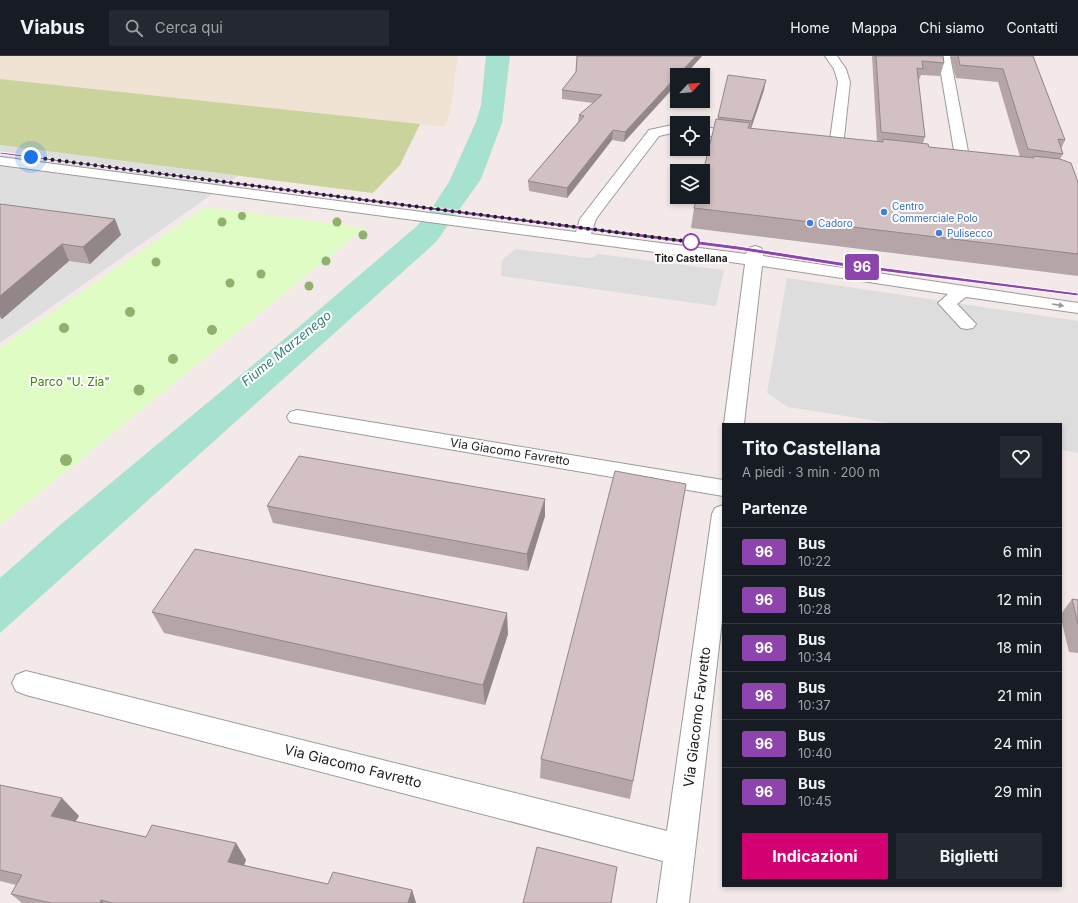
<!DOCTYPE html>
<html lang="it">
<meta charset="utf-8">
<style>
body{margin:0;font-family:Inter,sans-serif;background:#242831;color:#f1f3f6;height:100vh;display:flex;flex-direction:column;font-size:15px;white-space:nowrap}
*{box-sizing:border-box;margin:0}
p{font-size:13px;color:#9ea1a6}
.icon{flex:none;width:22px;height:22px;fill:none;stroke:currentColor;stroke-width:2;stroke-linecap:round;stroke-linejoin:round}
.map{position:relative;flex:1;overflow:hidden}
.side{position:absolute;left:722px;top:367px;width:340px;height:464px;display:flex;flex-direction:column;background:#171b24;border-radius:0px;box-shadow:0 2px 6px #0003}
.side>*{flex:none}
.badge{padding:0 8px;border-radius:3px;font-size:14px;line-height:26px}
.needle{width:26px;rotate:64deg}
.tools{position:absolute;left:670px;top:12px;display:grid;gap:8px}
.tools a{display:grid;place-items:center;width:40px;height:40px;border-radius:0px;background:#171b24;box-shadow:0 2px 6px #0003;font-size:20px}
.you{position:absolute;width:20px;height:20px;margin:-10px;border:3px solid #fff;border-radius:50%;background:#1a73e8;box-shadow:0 0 0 6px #1a73e833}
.map>.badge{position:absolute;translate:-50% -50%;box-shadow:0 0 0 2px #fff}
h2{padding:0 20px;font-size:15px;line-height:36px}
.round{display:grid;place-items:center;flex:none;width:42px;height:42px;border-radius:0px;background:#242831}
.summary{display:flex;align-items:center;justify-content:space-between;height:68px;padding:0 20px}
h1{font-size:19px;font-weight:700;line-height:30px}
.action{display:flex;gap:8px;margin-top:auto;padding:8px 20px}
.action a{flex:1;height:46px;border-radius:0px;background:#d30072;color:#fff;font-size:16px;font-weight:700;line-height:46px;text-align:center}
.action a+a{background:#242831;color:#f1f3f6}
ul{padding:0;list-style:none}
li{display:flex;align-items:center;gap:12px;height:48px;padding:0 20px;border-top:1px solid #363941}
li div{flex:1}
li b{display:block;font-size:15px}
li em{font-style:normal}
li .badge{min-width:44px;font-weight:700;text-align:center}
header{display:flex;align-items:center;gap:24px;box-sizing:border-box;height:56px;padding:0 20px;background:#171b24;border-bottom:1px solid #363941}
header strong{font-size:19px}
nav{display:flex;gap:22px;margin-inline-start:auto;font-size:14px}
.search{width:280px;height:36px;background:#242831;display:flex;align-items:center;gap:10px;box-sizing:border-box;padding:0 14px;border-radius:0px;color:#9ea1a6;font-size:15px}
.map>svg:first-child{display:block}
.residential{fill:#dfdedf}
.farmland{fill:#f1e3d3}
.forest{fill:#cad39b}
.park{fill:#defcc4}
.parking{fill:#ddd}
.water{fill:#a7e1cf}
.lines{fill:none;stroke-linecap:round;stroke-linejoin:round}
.minor-casing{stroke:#9b9b9b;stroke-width:2}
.minor{fill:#fff;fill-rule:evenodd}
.tree{fill:#90b06c}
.wall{fill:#b5a5a7}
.shaded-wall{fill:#938688}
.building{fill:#d2c0c2;stroke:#938688}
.oneway{fill:#9b9b9b}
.line{fill:#8e44ad;stroke:#fff}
.walk{stroke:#212121;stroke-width:4;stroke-dasharray:0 7.2}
.shop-dot{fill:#3f7fe0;stroke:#fff;stroke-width:1.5}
.stop-dot{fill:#fff;stroke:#8e44ad;stroke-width:2}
.labels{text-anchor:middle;stroke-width:4;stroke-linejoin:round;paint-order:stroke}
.far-shop-label{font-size:10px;fill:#366cbe;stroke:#fff;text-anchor:start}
.far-stop-label{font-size:10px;font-weight:bold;fill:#212121;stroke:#fff}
.park-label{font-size:12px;fill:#408207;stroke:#fff}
.street-label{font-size:12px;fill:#212121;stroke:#fff}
.water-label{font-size:13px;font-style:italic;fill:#347d7a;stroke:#fff}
.near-street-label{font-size:14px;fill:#212121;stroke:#fff}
</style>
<header>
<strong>Viabus</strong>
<div class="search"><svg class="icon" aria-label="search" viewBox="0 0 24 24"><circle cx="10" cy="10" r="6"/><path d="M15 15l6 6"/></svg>Cerca qui</div>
<nav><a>Home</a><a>Mappa</a><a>Chi siamo</a><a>Contatti</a></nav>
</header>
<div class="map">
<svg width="1078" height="847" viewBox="0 0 1078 847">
<rect width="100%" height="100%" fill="#f2e9e8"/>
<!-- residential -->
<polygon class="residential" points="0,89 238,120 0,287"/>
<!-- farmland -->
<polygon class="farmland" points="0,0 458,0 450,57 444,71 0,23"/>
<!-- forest -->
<polygon class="forest" points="0,23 420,68 400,109 373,137 0,89"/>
<!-- park -->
<polygon class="park" points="205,151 365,172 0,469 0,292"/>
<!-- parking -->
<g class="parking">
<polygon points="516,193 588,202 594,201 598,198 724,214 716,250 501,220 502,204"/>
<polygon points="787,222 1078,265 1078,397 1061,394 1061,368 896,368 788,351 767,337"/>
</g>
<!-- water -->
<polygon class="water" points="486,0 510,0 502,67 481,123 436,186 0,577 0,522 59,470 294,275 417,170 432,152 449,126 476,66 481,49"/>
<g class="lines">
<defs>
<g id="minor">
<polygon points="825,0 837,0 846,13 850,26 843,91 841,94 836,95 831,94 829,91 838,26 834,13"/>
<polygon points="938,0 950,0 970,106 968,109 963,110 958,109 956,106"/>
<polygon points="677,68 677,76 659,80 601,156 596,163 591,178 746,198 749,192 755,190 761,192 763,195 763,200 1078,247 1078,257 966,241 957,248 976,268 973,272 967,273 961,272 938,247 948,238 762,210 744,368 724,368 745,208 0,109 0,101 576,176 580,163 590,150 649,74"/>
<polygon points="703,71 742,76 747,77 749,80 747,83 742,84 703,79"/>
<polygon points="297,354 723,424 723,440 290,366 287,361 290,356"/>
<polygon points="723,449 723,556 689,847 657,847 663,805 26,639 16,635 12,627 16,619 26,615 667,775 712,458 715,452"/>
</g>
</defs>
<!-- minor casing -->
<use href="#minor" class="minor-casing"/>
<!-- minor -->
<use href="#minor" class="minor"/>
</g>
<!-- trees -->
<g class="tree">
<circle cx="242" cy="160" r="4"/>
<circle cx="222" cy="166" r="4.5"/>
<circle cx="337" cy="166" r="4.5"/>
<circle cx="363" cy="179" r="4.5"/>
<circle cx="326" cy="205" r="4.5"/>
<circle cx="156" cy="206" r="4.5"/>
<circle cx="261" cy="218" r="4.5"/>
<circle cx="230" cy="227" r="4.5"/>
<circle cx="309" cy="230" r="4.5"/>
<circle cx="130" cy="256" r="5"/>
<circle cx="64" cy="272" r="5"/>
<circle cx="212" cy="274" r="5"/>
<circle cx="173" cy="303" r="5"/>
<circle cx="139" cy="334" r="5.5"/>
<circle cx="66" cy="404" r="6"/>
</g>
<!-- wall -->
<g class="wall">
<polygon points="577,0 702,0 624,86 612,84 567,142 529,135 528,125 578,66 579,59 593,47 562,43 562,34 576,16"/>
<polygon points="872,0 943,0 944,7 940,20 921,19 918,26 925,81 923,87 929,91 1020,101 998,26 956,22 950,0 1033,0 1065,84 1061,93 1063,98 1060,103 1078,126 1078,220 691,172 694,152 718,61 764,34 751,73 877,86"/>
<polygon points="0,148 115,163 121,179 90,208 69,205 2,263 0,262"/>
<polygon points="686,428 630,743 540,722 541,703"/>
<polygon points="267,450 545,460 528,515 273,467"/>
<polygon points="1072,543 1078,544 1078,597 1069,596 1061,563 1061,558"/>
<polygon points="152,556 508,578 485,649 164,577"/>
<polygon points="0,729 79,760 75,765 146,781 236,787 246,804 244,809 328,828 412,834 416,847 22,847 11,838 16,829 0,825"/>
</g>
<!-- shaded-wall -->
<g class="shaded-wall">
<polygon points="696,0 702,0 685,19 678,19"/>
<polygon points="677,20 677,28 624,86 625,76"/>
<polygon points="766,24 764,34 750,75 752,65"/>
<polygon points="613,74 612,84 567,142 567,132"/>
<polygon points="115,163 121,179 90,208 83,191"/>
<polygon points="62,188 69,205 2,263 0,259 0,240"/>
<polygon points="545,443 545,460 528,515 527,498"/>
<polygon points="507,557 508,578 485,649 483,629"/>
<polygon points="62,742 79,760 68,777 51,760"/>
<polygon points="236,787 246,804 239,822 228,806"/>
<polygon points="412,834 416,847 408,847"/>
<polygon points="101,844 104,847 100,847"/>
</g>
<!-- building -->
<g class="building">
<polygon points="577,0 696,0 678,19 677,19 677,20 625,76 613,74 567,132 528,125 584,60 579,59 602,39 562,34 576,16"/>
<polygon points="876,0 943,0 944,7 922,5 923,13 917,12 925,81 881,76"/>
<polygon points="958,0 1033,0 1065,84 1058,83 1063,98 1028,93 1003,13 960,9"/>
<polygon points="728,19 766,24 752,65 718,61"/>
<polygon points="716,63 750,67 748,72 883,86 883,83 928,88 929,91 1034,102 1033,100 1060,103 1071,107 1078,126 1078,198 694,152 697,141 703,141 703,116"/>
<polygon points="0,148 115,163 83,191 62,188 0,240"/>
<polygon points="299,400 545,443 527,498 267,450"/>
<polygon points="615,415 686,428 633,725 541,703"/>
<polygon points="195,493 507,557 483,629 152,556"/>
<polygon points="1072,543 1078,544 1078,568"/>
<polygon points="0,729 62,742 51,760 146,781 152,769 236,787 228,806 328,828 333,816 412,834 408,847 113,847 101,844 100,847 51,847 11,838 22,819 0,814"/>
<polygon points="537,791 617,811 611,847 523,847"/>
</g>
<!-- one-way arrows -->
<defs><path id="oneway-solid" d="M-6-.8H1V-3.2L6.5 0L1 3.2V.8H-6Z"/></defs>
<use class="oneway" href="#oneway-solid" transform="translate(1058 249) rotate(9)"/>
<!-- line -->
<polygon class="line" points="0,96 738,190 840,206 1078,237 1078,240 840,210 738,194 0,98"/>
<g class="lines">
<!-- walk -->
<polyline class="walk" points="31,101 692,186 691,186"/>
</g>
<!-- markers -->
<g class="shop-dot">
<circle cx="884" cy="156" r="4"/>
<circle cx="810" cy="167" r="4"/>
<circle cx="939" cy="177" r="4"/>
</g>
<circle class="stop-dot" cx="691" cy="186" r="8"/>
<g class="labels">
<!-- far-shop labels -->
<g class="far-shop-label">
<text x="892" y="154">Centro<tspan x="892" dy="12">Commerciale Polo</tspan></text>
<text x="818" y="171">Cadoro</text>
<text x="947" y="181">Pulisecco</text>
</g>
<!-- far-stop labels -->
<g class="far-stop-label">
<text x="691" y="206">Tito Castellana</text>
</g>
<!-- park labels -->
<g class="park-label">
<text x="70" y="330">Parco "U. Zia"</text>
</g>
<!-- street labels -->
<g class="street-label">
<text transform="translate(510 396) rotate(9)" y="4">Via Giacomo Favretto</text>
</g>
<!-- water labels -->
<g class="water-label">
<text transform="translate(286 292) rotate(-39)" y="5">Fiume Marzenego</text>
</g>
<!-- near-street labels -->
<g class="near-street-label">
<text transform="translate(697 661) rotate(-83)" y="5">Via Giacomo Favretto</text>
<text transform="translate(353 710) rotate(14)" y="5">Via Giacomo Favretto</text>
</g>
</g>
</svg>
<div class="tools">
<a><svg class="needle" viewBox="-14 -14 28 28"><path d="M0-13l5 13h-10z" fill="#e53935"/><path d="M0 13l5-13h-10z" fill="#9ea1a6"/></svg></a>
<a><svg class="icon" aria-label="locate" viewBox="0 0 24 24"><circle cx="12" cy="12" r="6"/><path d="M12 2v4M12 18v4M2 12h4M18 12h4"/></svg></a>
<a><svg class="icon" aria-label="layers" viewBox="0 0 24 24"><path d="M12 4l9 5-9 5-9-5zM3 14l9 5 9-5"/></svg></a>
</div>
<div class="you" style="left:31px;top:101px"></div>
<b class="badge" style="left:862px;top:211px;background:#8e44ad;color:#fff">96</b>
<section class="side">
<div class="summary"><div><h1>Tito Castellana</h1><p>A piedi · 3 min · 200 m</p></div><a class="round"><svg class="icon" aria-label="heart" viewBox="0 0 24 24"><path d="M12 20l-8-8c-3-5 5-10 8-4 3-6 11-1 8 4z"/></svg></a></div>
<h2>Partenze</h2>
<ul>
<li><span class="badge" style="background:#8e44ad;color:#fff">96</span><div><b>Bus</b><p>10:22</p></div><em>6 min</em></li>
<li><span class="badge" style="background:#8e44ad;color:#fff">96</span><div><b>Bus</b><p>10:28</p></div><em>12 min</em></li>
<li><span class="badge" style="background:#8e44ad;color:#fff">96</span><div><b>Bus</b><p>10:34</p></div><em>18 min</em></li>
<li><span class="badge" style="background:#8e44ad;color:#fff">96</span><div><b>Bus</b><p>10:37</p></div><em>21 min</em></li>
<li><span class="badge" style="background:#8e44ad;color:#fff">96</span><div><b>Bus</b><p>10:40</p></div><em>24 min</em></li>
<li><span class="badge" style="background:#8e44ad;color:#fff">96</span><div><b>Bus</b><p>10:45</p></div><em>29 min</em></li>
</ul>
<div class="action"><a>Indicazioni</a><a>Biglietti</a></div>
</section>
</div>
